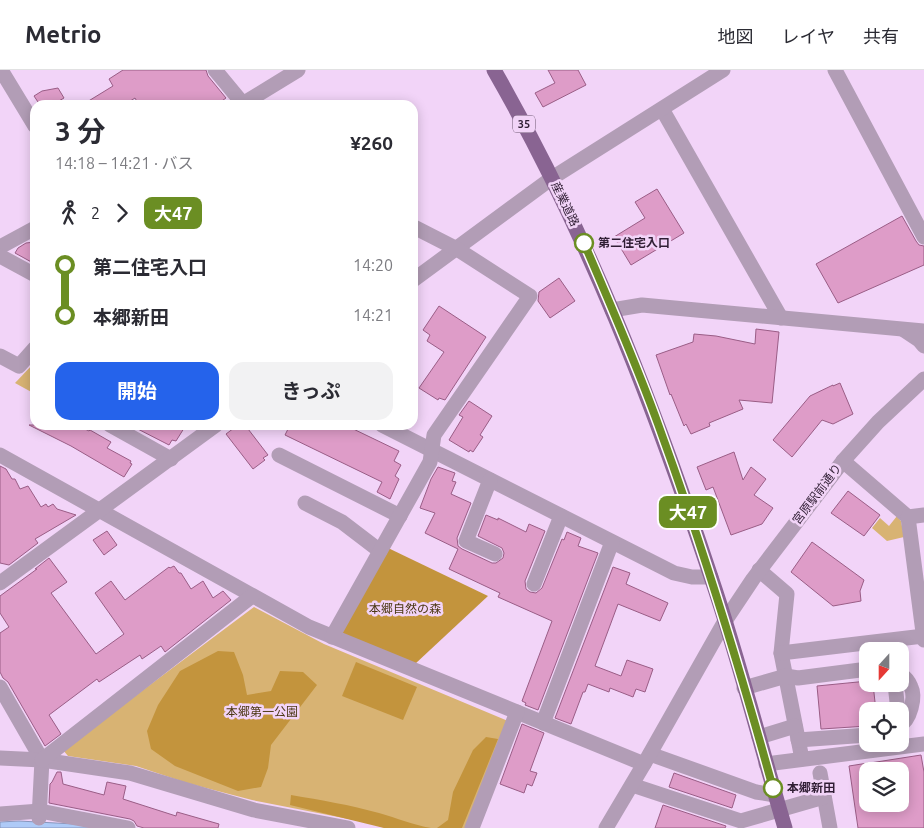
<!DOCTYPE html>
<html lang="ja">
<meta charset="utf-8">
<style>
body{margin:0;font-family:Ubuntu,"Noto Sans JP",sans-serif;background:#f2f2f3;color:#2b2b33;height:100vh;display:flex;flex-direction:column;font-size:19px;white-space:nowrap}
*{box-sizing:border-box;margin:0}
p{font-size:16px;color:#7c7c81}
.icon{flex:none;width:28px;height:28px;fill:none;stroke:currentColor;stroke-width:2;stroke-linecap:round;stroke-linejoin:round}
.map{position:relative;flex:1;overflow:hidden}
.drawer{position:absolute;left:30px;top:30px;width:388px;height:330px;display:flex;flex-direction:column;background:#fff;border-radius:15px;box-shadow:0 2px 12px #0003}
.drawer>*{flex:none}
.badge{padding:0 10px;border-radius:8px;font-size:18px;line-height:32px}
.needle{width:32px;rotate:201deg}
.buttons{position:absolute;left:859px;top:572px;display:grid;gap:10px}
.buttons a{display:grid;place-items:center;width:50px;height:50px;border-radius:10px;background:#fff;box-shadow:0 2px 12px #0003;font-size:25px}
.map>.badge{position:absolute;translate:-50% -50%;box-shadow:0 0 0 2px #fff}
.legs{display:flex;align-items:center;gap:8px;height:55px;padding:0 25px;font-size:16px}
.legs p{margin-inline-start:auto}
.summary{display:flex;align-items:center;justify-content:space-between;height:85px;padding:0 25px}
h1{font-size:28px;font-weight:700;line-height:38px}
.cta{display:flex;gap:10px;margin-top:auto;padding:10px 25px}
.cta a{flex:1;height:58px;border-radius:15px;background:#2563eb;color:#fff;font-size:20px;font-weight:700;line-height:58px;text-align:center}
.cta a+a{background:#f2f2f3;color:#2b2b33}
ul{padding:0 25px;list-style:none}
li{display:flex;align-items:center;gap:18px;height:50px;font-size:19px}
li i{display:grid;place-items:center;width:8px;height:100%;margin:0 6px;background:currentColor}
li i::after{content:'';width:12px;height:12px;margin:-6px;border:4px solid;border-radius:50%;background:#fff}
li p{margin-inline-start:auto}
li:first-child i{background:linear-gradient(#0000 50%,currentColor 0)}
li:last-child i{background:linear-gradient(currentColor 50%,#0000 0)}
header{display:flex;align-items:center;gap:30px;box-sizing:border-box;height:70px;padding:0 25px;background:#fff;border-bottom:1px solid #e1e1e2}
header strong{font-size:24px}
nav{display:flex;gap:28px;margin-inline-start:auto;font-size:18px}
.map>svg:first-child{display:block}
.green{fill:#d8b373}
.forest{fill:#c3943d}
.water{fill:#aecaf7;stroke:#8896bc}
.building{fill:#de9cc8;stroke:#9a5d86}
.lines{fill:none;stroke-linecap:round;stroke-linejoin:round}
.minor{stroke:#b29db6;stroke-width:15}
.major{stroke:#896492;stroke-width:15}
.line-1-casing{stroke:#fff;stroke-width:11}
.line-1{stroke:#6b8e23;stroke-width:8}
.stop-1-dot{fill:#fff;stroke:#6b8e23;stroke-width:2.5}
.labels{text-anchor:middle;stroke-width:5;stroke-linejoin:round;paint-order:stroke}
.shield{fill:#f2d4f8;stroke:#6a556f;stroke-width:1}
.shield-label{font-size:11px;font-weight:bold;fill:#301e34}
.street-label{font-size:12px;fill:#301e34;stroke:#f2d4f8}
.stop-label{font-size:12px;font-weight:bold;fill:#301e34;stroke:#f2d4f8;text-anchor:start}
.park-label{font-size:12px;fill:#4c3814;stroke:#f2d4f8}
</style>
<header>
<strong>Metrio</strong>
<nav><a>地図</a><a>レイヤ</a><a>共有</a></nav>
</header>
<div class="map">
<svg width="924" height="758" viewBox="0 0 924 758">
<rect width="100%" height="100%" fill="#f2d4f8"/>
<!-- green -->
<g class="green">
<polygon points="35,292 35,324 15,313"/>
<polygon points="897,446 901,451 904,467 887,471 872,458 880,448 889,456"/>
<polygon points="254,537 324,574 508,651 465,758 385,758 369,753 252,730 187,713 136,696 68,686 63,680"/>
</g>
<!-- forest -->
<g class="forest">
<polygon points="386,477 488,526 415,594 339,564"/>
<polygon points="218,581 234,582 243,605 247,625 271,621 280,601 303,602 317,615 271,675 268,698 261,717 238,721 175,696 151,679 147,661 158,635 180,601"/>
<polygon points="356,592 417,617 403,650 342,626"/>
<polygon points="486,667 498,669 462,758 437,758 448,750 453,722 473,680"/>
<path d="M 291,725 C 321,730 350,735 379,743 C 397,748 413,755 431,758 L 384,758 L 290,735 Z"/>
</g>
<!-- water -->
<polygon class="water" points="19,751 74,754 101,758 0,758 0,752"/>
<!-- building -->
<g class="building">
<polygon points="123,0 206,0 208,6 226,28 216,35 139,35 135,28 124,35 82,35 113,16 109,9"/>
<polygon points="548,0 578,0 586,15 543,37 535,23 555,13"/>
<polygon points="58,18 64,28 52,35 40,35 34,26 42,21"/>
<polygon points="657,119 684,163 631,195 614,167 645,148 635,132"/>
<polygon points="902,146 916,171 919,175 924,176 924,195 838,233 816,194"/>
<polygon points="35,172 35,194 15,183 18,178 26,173"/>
<polygon points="559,208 575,231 550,248 538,231 539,222"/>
<polygon points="439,236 486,267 445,330 439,328 438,330 419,318 444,282 427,271 430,265 423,260"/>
<polygon points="756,259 779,262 772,333 739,330 743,339 709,353 710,356 691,364 686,354 684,356 671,324 670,325 656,285 693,272 694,264 716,266 755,274"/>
<polygon points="840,313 853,344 833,354 822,350 792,387 773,370 810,326 833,315 833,316"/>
<polygon points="469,331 492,346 480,365 483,367 473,382 470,380 469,382 449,370 463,347 459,345"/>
<polygon points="29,355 77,355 89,361 90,360 111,372 107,378 131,391 130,393 132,394 124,407 71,376"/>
<polygon points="130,355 186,355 176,371 172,370 169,375"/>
<polygon points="238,355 245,355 268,385 263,388 265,390 253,399 226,364"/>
<polygon points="290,355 345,355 399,381 394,391 401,395 395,406 399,409 390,429 377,422 382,412 285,365"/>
<polygon points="734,382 743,410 751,397 766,409 754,425 773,438 762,454 731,465 713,417 706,420 697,397"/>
<polygon points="0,396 6,399 12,409 15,409 20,419 28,416 41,437 46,434 48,437 53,434 57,439 76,445 35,469 38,473 9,495 0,493"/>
<polygon points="438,397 455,403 452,411 456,412 451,424 471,433 457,468 458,476 462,479 492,493 496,493 503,488 504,483 502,478 478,466 486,445 498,450 498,448 526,462 529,454 545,461 525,511 526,519 530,522 536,523 542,518 562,469 564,470 567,462 581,468 578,476 598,483 538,640 525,635 526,633 522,631 552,551 498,527 500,523 449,499 458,479 425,463 435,443 420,438 431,409"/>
<polygon points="848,421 880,445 864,466 831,443"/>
<polygon points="107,461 117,475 104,485 93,470"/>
<polygon points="812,472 864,510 860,521 861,531 833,536 791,502"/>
<polygon points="49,488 67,512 51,523 96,584 124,564 95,523 111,511 125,530 169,497 170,498 174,496 179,503 181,503 191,519 203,511 213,528 223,521 231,530 165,582 161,576 142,589 140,585 99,612 97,609 49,645 61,664 45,676 8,612 3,608 0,602 0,563 9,557 0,543 0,526 37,499 35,499"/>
<polygon points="613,497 630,503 626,514 668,533 660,551 618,534 595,596 621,606 627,590 653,599 645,622 636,619 633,627 610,618 609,622 588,614 585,622 583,622 571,654 555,648"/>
<polygon points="868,611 868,614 873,614 876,641 868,641 868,656 821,659 817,616"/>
<polygon points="522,654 544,663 530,701 537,703 532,716 527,714 524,723 500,714"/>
<polygon points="921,685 924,702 924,758 858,758 849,696 868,693 868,734 900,734 900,701 871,701 870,693"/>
<polygon points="57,702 61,702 63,714 104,725 107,712 126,716 123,729 176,746 177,742 219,754 218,758 144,758 137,756 134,751 130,749 49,733 50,714 52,712"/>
<polygon points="674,703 736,725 732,738 669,717"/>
<polygon points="663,735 726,756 725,758 655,758"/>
</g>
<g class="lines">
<!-- minor -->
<g class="minor">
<polyline points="1,0 35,56"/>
<polyline points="215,0 244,35"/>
<polyline points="835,0 924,167"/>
<polyline points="241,35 298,0"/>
<polyline points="662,39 781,248"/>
<polyline points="0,177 35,158"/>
<polyline points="0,186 35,205"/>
<polyline points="412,211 552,108 723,0"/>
<polyline points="612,240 642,235 924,261"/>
<polyline points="904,260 919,270 924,276"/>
<polyline points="0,286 19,296 35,278"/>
<polyline points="110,355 171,389"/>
<polyline points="382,355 674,503 692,507 711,507"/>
<polyline points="0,385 309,557 644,694"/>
<polyline points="279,385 400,446"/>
<polyline points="843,391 908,447 924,570"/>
<polyline points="490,410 466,471 495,484"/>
<polyline points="305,433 342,452 380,481"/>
<polyline points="908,447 924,445"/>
<polyline points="759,500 787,524 781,583 802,689"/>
<polyline points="0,513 216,355"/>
<polyline points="534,514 561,446"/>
<polyline points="332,567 430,392 434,365 530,226 457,179 412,156"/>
<polyline points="781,583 924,566"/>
<path d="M 900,604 C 905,607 909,612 911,617 C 916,627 910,650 900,655"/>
<polyline points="895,614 898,641"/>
<polyline points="0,617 42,690 39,748"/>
<polyline points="744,618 786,606 798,608 868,599"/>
<polyline points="543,653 612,472"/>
<polyline points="759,667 795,656"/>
<polyline points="798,670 868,665"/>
<polyline points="650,684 756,722 775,725"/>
<polyline points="0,688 42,690 130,703 254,740 348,758"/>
<polyline points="42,690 252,526"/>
<polyline points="766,694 924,674"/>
<polyline points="820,703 830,758"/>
<polyline points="632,715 741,751 824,727"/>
<polyline points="0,744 40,741 128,758"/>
<polyline points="472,758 517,642"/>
<polyline points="606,758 644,694 725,551 753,509 843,391 878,352 924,309"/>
</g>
<!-- major -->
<path class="major" d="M 494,0 C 587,162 652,330 711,507 C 739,589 760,674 785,758"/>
</g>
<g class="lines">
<defs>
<path id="line-1" d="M 584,173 C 610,233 636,293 658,354 C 702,474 739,595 773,718"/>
</defs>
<!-- line-1 casing -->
<use href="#line-1" class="line-1-casing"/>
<!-- line-1 -->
<use href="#line-1" class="line-1"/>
</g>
<!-- markers -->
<g class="stop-1-dot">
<circle cx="584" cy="173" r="9"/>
<circle cx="773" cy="718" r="9"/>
</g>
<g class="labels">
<!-- shield labels -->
<rect class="shield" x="513" y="45.5" width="22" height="17" rx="4"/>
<g class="shield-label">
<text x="524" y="58">35</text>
</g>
<!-- street labels -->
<g class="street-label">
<text transform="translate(565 134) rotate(64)" y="4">産業道路</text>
<text transform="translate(817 424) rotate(-53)" y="4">宮原駅前通り</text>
</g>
<!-- stop labels -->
<g class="stop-label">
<text x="598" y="177">第二住宅入口</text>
<text x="787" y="722">本郷新田</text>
</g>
<!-- park labels -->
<g class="park-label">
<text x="405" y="543">本郷自然の森</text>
<text x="262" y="646">本郷第一公園</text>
</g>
</g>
</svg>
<div class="buttons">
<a><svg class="needle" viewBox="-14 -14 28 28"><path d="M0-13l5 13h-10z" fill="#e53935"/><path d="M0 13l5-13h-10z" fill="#7c7c81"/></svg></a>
<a><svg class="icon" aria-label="locate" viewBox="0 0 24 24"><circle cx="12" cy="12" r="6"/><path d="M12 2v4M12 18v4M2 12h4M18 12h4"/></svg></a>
<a><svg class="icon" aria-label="layers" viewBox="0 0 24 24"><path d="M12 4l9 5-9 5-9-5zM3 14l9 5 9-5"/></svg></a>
</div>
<b class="badge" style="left:688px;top:442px;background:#6b8e23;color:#fff">大47</b>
<section class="drawer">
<div class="summary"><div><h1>3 分</h1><p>14:18 – 14:21 · バス</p></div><b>¥260</b></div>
<div class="legs"><svg class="icon" aria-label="walk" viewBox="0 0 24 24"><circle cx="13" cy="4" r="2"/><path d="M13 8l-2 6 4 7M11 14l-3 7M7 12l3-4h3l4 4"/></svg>2<svg class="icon" aria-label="forward" viewBox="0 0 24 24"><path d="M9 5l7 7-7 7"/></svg><b class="badge" style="background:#6b8e23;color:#fff">大47</b></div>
<ul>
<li><i style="color:#6b8e23"></i><b>第二住宅入口</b><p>14:20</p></li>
<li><i style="color:#6b8e23"></i><b>本郷新田</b><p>14:21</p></li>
</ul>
<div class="cta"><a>開始</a><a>きっぷ</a></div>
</section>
</div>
